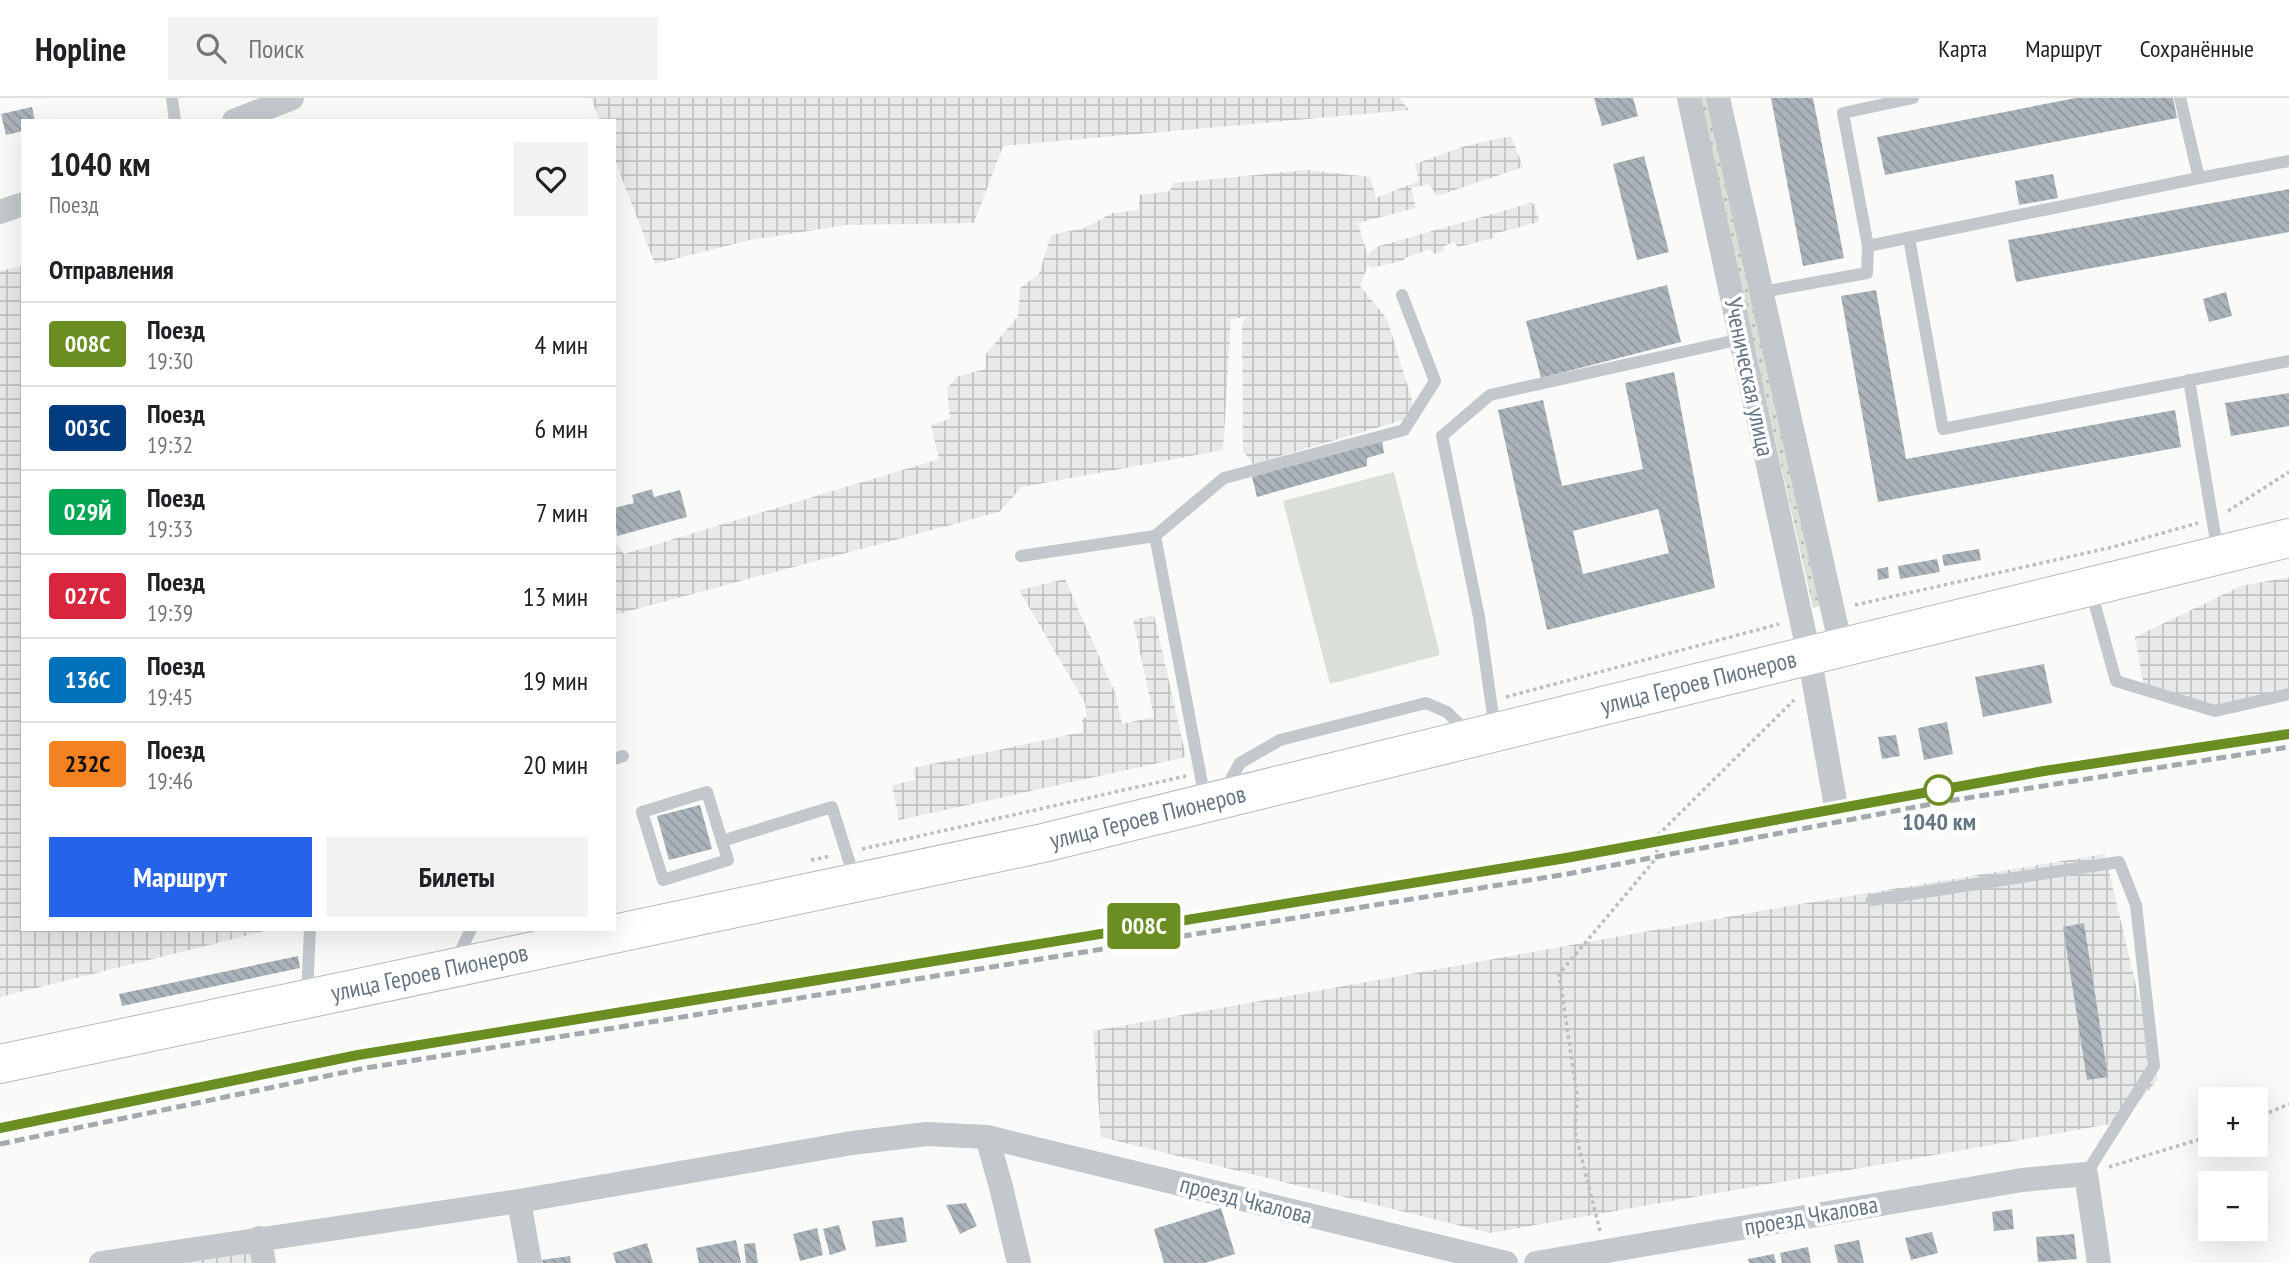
<!DOCTYPE html>
<html lang="ru">
<meta charset="utf-8">
<style>
body{margin:0;font-family:"PT Sans Narrow",sans-serif;background:#f2f2f2;color:#202124;height:100vh;display:flex;flex-direction:column;font-size:26px;white-space:nowrap}
*{box-sizing:border-box;margin:0}
p{font-size:23px;color:#757577}
.icon{flex:none;width:38px;height:38px;fill:none;stroke:currentColor;stroke-width:2;stroke-linecap:round;stroke-linejoin:round}
.map{position:relative;flex:1;overflow:hidden}
.drawer{position:absolute;left:21px;top:21px;width:595px;height:812px;display:flex;flex-direction:column;background:#fff;border-radius:0px;box-shadow:0 7px 28px #0002}
.drawer>*{flex:none}
.badge{padding:0 14px;border-radius:5px;font-size:24px;line-height:46px}
.controls{position:absolute;left:2198px;top:989px;display:grid;gap:14px}
.controls a{display:grid;place-items:center;width:70px;height:70px;border-radius:0px;background:#fff;box-shadow:0 7px 28px #0002;font-size:35px}
.map>.badge{position:absolute;translate:-50% -50%;box-shadow:0 0 0 4px #fff}
h2{padding:0 28px;font-size:26px;line-height:63px}
.round{display:grid;place-items:center;flex:none;width:74px;height:74px;border-radius:0px;background:#f2f2f2}
.overview{display:flex;align-items:center;justify-content:space-between;height:119px;padding:0 28px}
h1{font-size:33px;font-weight:700;line-height:52px}
.button{display:flex;gap:14px;margin-top:auto;padding:14px 28px}
.button a{flex:1;height:80px;border-radius:0px;background:#2563eb;color:#fff;font-size:28px;font-weight:700;line-height:80px;text-align:center}
.button a+a{background:#f2f2f2;color:#202124}
ul{padding:0;list-style:none}
li{display:flex;align-items:center;gap:21px;height:84px;padding:0 28px;border-top:2px solid #e0e0e0}
li div{flex:1}
li b{display:block;font-size:26px}
li em{font-style:normal}
li .badge{min-width:77px;font-weight:700;text-align:center}
header{display:flex;align-items:center;gap:42px;box-sizing:border-box;height:98px;padding:0 35px;background:#fff;border-bottom:2px solid #e0e0e0}
header strong{font-size:33px}
nav{display:flex;gap:38px;margin-inline-start:auto;font-size:24px}
.search{width:490px;height:63px;background:#f2f2f2;display:flex;align-items:center;gap:18px;box-sizing:border-box;padding:0 24px;border-radius:0px;color:#757577;font-size:26px}
.map>svg:first-child{display:block}
.industrial{fill:url(#industrial-grid)}
.grass{fill:url(#grass-dots)}
.pitch{fill:#dadfd7}
.building{fill:url(#building-back-hatch);fill-rule:evenodd}
.lines{fill:none;stroke-linecap:round;stroke-linejoin:round}
.primary-casing{stroke:#b5babe;stroke-width:40}
.path{stroke:#bbbfc2;stroke-width:3.5;stroke-dasharray:3.5 3.5;stroke-linecap:butt}
.lane{stroke:#c3c8cc;stroke-width:12}
.street{stroke:#c3c8cc;stroke-width:24}
.primary{stroke:#fff;stroke-width:38}
.rail{stroke:#a2aab0;stroke-width:5;stroke-dasharray:10 5;stroke-linecap:butt}
.line-casing{stroke:#fff;stroke-width:16}
.line{stroke:#6b8e23;stroke-width:10}
.stop-dot{fill:#fff;stroke:#6b8e23;stroke-width:3.5}
.labels{text-anchor:middle;stroke-width:7;stroke-linejoin:round;paint-order:stroke}
.street-label{font-size:24px;fill:#657683;stroke:#fff}
.stop-label{font-size:24px;font-weight:bold;fill:#657683;stroke:#fff}
</style>
<header>
<strong>Hopline</strong>
<div class="search"><svg class="icon" aria-label="search" viewBox="0 0 24 24"><circle cx="10" cy="10" r="6"/><path d="M15 15l6 6"/></svg>Поиск</div>
<nav><a>Карта</a><a>Маршрут</a><a>Сохранённые</a></nav>
</header>
<div class="map">
<svg width="2289" height="1165" viewBox="0 0 2289 1165">
<defs>
<pattern id="industrial-grid" width="8" height="8" patternUnits="userSpaceOnUse" patternTransform="scale(1.75)"><rect width="8" height="8" fill="#e8e9e9"/><path d="M0 4h8M4 0v8" fill="none" stroke="#c0c1c2"/></pattern>
<pattern id="grass-dots" width="8" height="8" patternUnits="userSpaceOnUse" patternTransform="scale(1.75)"><rect width="8" height="8" fill="#dadfd7"/><path d="M2 2h.1M6 6h.1" fill="none" stroke="#b4b9b4" stroke-width="1.8" stroke-linecap="round"/></pattern>
<pattern id="building-back-hatch" width="6" height="6" patternUnits="userSpaceOnUse" patternTransform="scale(1.75)"><rect width="6" height="6" fill="#aab3b9"/><path d="M-1 5l2 2M0 0l6 6M5-1l2 2" fill="none" stroke="#8e969c"/></pattern>
</defs>
<rect width="100%" height="100%" fill="#fafaf8"/>
<!-- industrial -->
<g class="industrial">
<polygon points="591,0 1399,0 1409,12 1003,48 974,125 846,127 750,142 655,166 614,60 614,23 600,23"/>
<polygon points="1511,38 1523,69 1437,98 1429,86 1411,90 1416,110 1358,125 1368,158 1371,153 1379,148 1531,105 1535,107 1539,124 1493,136 1494,140 1458,149 1454,144 1444,148 1444,153 1434,156 1430,151 1405,160 1403,163 1371,170 1368,167 1360,188 1387,221 1417,318 1253,366 1243,353 1242,226 1246,219 1231,221 1223,352 1022,389 999,414 614,517 614,440 624,456 939,361 931,327 950,321 947,291 956,279 985,271 986,256 1018,218 1020,190 1039,176 1051,137 1085,130 1112,115 1139,112 1139,97 1170,93 1173,85 1307,72 1370,79 1376,100 1419,83 1415,66 1465,48"/>
<polygon points="23,168 23,831 273,831 0,899 0,173"/>
<polygon points="2289,479 2289,599 2209,615 2144,589 2135,539 2241,488"/>
<polygon points="1065,481 1116,597 1122,626 1154,619 1133,522 1154,517 1186,659 899,722 892,687 916,682 913,670 1083,634 1082,621 1087,619 1085,605 1019,492"/>
<polygon points="2105,756 2158,981 2122,1024 1490,1135 1101,1039 1093,933 1783,809"/>
<polygon points="249,1151 251,1165 179,1165"/>
</g>
<!-- grass -->
<polygon class="grass" points="1699,0 1714,0 1820,508 1813,510"/>
<!-- pitch -->
<polygon class="pitch" points="1394,374 1440,557 1330,586 1283,403"/>
<!-- building -->
<g class="building">
<polygon points="1594,0 1633,0 1638,18 1602,28"/>
<polygon points="1771,0 1813,0 1844,160 1803,168"/>
<polygon points="2076,0 2173,0 2177,20 1885,77 1877,39"/>
<polygon points="32,9 35,23 23,23 23,33 6,37 1,16"/>
<polygon points="1644,58 1669,154 1637,162 1613,66"/>
<polygon points="2053,76 2058,100 2019,107 2015,83"/>
<polygon points="2289,91 2289,134 2016,184 2008,142"/>
<polygon points="1667,187 1681,244 1541,280 1526,223"/>
<polygon points="1876,192 1906,361 2175,312 2181,349 1878,404 1841,198"/>
<polygon points="2226,194 2232,218 2209,224 2203,201"/>
<path d="M 1674,274 L 1715,490 L 1547,532 L 1498,312 L 1543,302 L 1562,388 L 1643,371 L 1625,285 ZM 1658,411 L 1669,455 L 1583,476 L 1573,433 Z"/>
<polygon points="2289,295 2289,328 2231,338 2225,305"/>
<polygon points="1382,341 1384,355 1367,360 1367,368 1257,399 1252,379"/>
<polygon points="652,391 654,399 680,392 687,419 617,438 614,410 634,405 632,397"/>
<polygon points="1979,451 1981,462 1944,468 1942,457"/>
<polygon points="1937,461 1940,474 1900,481 1898,468"/>
<polygon points="1888,469 1889,480 1878,482 1877,471"/>
<polygon points="2044,566 2052,605 1983,619 1975,579"/>
<polygon points="1947,624 1953,656 1924,662 1918,630"/>
<polygon points="1896,637 1900,658 1882,661 1878,639"/>
<polygon points="700,707 712,751 669,762 657,718"/>
<polygon points="2084,825 2108,979 2087,982 2063,829"/>
<polygon points="298,858 300,870 122,908 119,896"/>
<polygon points="966,1105 977,1128 960,1136 946,1107"/>
<polygon points="1221,1110 1235,1156 1205,1165 1164,1165 1154,1131"/>
<polygon points="2012,1111 2014,1131 1994,1133 1992,1114"/>
<polygon points="903,1119 907,1144 876,1149 872,1123"/>
<polygon points="839,1127 846,1152 830,1157 823,1131"/>
<polygon points="817,1130 823,1157 800,1163 793,1136"/>
<polygon points="1932,1134 1938,1155 1911,1162 1905,1140"/>
<polygon points="2074,1136 2077,1161 2038,1164 2036,1139"/>
<polygon points="736,1142 741,1165 699,1165 696,1150"/>
<polygon points="1859,1142 1864,1165 1838,1165 1834,1147"/>
<polygon points="647,1145 653,1165 616,1165 613,1155"/>
<polygon points="755,1145 758,1165 746,1165 744,1146"/>
<polygon points="1808,1149 1811,1165 1782,1165 1780,1155"/>
<polygon points="1774,1156 1776,1165 1749,1165 1748,1161"/>
<polygon points="570,1158 571,1165 543,1165 542,1162"/>
</g>
<g class="lines">
<defs>
<g id="primary">
<path id="s1" d="M 0,966 L 1043,745 L 2289,440"/>
</g>
</defs>
<!-- primary casing -->
<use href="#primary" class="primary-casing"/>
<!-- path -->
<g class="path">
<polyline points="2228,413 2289,374"/>
<polyline points="1855,507 2113,449 2198,425"/>
<polyline points="1506,599 1779,526"/>
<polyline points="862,751 1186,678"/>
<polyline points="811,762 831,758"/>
<polyline points="2256,1020 2289,1006"/>
<polyline points="2109,1069 2210,1038"/>
<polyline points="1600,1133 1575,1034 1577,996 1559,876 1659,757 1652,743 1794,602"/>
</g>
<!-- lane -->
<g class="lane">
<polyline points="172,0 175,23"/>
<polyline points="2180,0 2199,80 2289,63"/>
<polyline points="1909,140 1943,331 2289,263"/>
<polyline points="1868,148 1843,15 1913,0"/>
<polyline points="1762,194 1867,175 1868,148 2199,80"/>
<polyline points="2189,282 2218,455"/>
<polyline points="1021,458 1155,438"/>
<polyline points="2091,493 2116,583 2215,613 2289,596"/>
<polyline points="1495,632 1479,519 1442,338 1490,297 1741,241"/>
<polyline points="614,661 623,658"/>
<polyline points="1225,692 1240,665 1280,642 1426,605 1447,614 1467,634"/>
<polyline points="1205,701 1155,438 1224,380 1404,332 1435,283 1402,197"/>
<polyline points="722,743 707,694 642,714 663,782 728,762 722,743 832,709 855,782"/>
<polyline points="1872,802 2119,764 2136,807 2154,968 2086,1076"/>
<polyline points="457,861 471,831"/>
<polyline points="307,897 310,831"/>
</g>
<!-- street -->
<g class="street">
<polyline points="1689,0 1809,557 1835,703"/>
<polyline points="1718,0 1841,549"/>
<polyline points="234,23 292,0"/>
<polyline points="0,114 23,106"/>
<polyline points="987,1039 1001,1089 1019,1165"/>
<polyline points="519,1103 530,1165"/>
<polyline points="259,1140 264,1165"/>
<polyline points="101,1165 519,1103 852,1045 927,1036 987,1039 1506,1165"/>
<polyline points="1536,1165 2022,1082 2086,1076 2099,1165"/>
</g>
<!-- primary -->
<use href="#primary" class="primary"/>
<!-- rail -->
<g class="rail">
<polyline points="0,1030 358,957 1566,760 2071,669 2289,636"/>
<polyline points="0,1046 360,971 1567,776 1942,704 2289,649"/>
</g>
</g>
<g class="lines">
<defs>
<polyline id="line" points="0,1030 358,957 1566,760 2044,673 2289,636"/>
</defs>
<!-- line casing -->
<use href="#line" class="line-casing"/>
<!-- line -->
<use href="#line" class="line"/>
</g>
<!-- markers -->
<circle class="stop-dot" cx="1939" cy="692" r="14"/>
<g class="labels">
<!-- street labels -->
<g class="street-label">
<text transform="translate(1749 279) rotate(78)" y="8">Ученическая улица</text>
<text dy="8" stroke="none"><textPath href="#s1" startOffset="1741">улица Героев Пионеров</textPath></text>
<text dy="8" stroke="none"><textPath href="#s1" startOffset="1174">улица Героев Пионеров</textPath></text>
<text dy="8" stroke="none"><textPath href="#s1" startOffset="439">улица Героев Пионеров</textPath></text>
<text transform="translate(1246 1102) rotate(14)" y="8">проезд Чкалова</text>
<text transform="translate(1811 1118) rotate(-10)" y="8">проезд Чкалова</text>
</g>
<!-- stop labels -->
<g class="stop-label">
<text x="1939" y="732">1040 км</text>
</g>
</g>
</svg>
<div class="controls">
<a>+</a>
<a>−</a>
</div>
<b class="badge" style="left:1144px;top:828px;background:#6b8e23;color:#fff">008С</b>
<section class="drawer">
<div class="overview"><div><h1>1040 км</h1><p>Поезд</p></div><a class="round"><svg class="icon" aria-label="heart" viewBox="0 0 24 24"><path d="M12 20l-8-8c-3-5 5-10 8-4 3-6 11-1 8 4z"/></svg></a></div>
<h2>Отправления</h2>
<ul>
<li><span class="badge" style="background:#6b8e23;color:#fff">008С</span><div><b>Поезд</b><p>19:30</p></div><em>4 мин</em></li>
<li><span class="badge" style="background:#003b80;color:#fff">003С</span><div><b>Поезд</b><p>19:32</p></div><em>6 мин</em></li>
<li><span class="badge" style="background:#00a651;color:#fff">029Й</span><div><b>Поезд</b><p>19:33</p></div><em>7 мин</em></li>
<li><span class="badge" style="background:#d7263d;color:#fff">027С</span><div><b>Поезд</b><p>19:39</p></div><em>13 мин</em></li>
<li><span class="badge" style="background:#0072bc;color:#fff">136С</span><div><b>Поезд</b><p>19:45</p></div><em>19 мин</em></li>
<li><span class="badge" style="background:#f58220;color:#111">232C</span><div><b>Поезд</b><p>19:46</p></div><em>20 мин</em></li>
</ul>
<div class="button"><a>Маршрут</a><a>Билеты</a></div>
</section>
</div>
